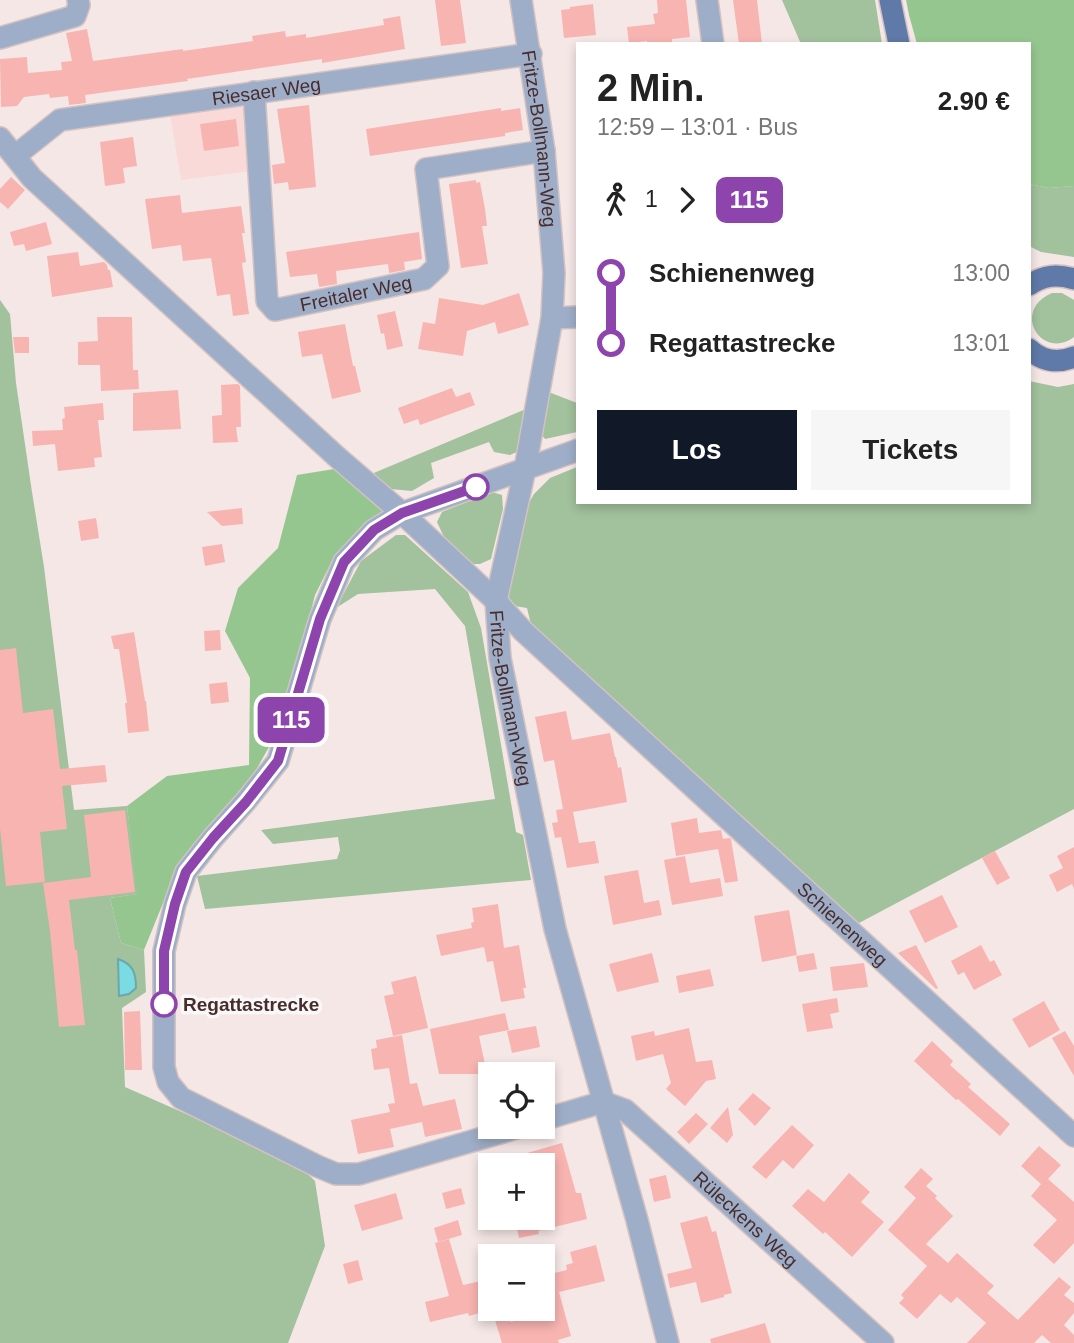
<!DOCTYPE html>
<html lang="de">
<meta charset="utf-8">
<style>
body{margin:0;font-family:Helvetica,sans-serif;background:#f6f6f6;color:#222;height:100vh;display:flex;flex-direction:column;font-size:26px;white-space:nowrap}
*{box-sizing:border-box;margin:0}
p{font-size:23px;color:#767676}
.icon{flex:none;width:38px;height:38px;fill:none;stroke:currentColor;stroke-width:2;stroke-linecap:round;stroke-linejoin:round}
.map{position:relative;flex:1;overflow:hidden}
.panel{position:absolute;left:576px;top:42px;width:455px;height:462px;display:flex;flex-direction:column;background:#fff;border-radius:0px;box-shadow:0 4px 10px #0003}
.panel>*{flex:none}
.badge{padding:0 14px;border-radius:10px;font-size:24px;line-height:46px}
.controls{position:absolute;left:478px;top:1062px;display:grid;gap:14px}
.controls a{display:grid;place-items:center;width:77px;height:77px;border-radius:0px;background:#fff;box-shadow:0 4px 10px #0003;font-size:35px}
.map>.badge{position:absolute;translate:-50% -50%;box-shadow:0 0 0 4px #fff}
.legs{display:flex;align-items:center;gap:10px;height:77px;padding:0 21px;font-size:23px}
.legs p{margin-inline-start:auto}
.headline{display:flex;align-items:center;justify-content:space-between;height:119px;padding:0 21px}
h1{font-size:38px;font-weight:800;line-height:52px}
.button{display:flex;gap:14px;margin-top:auto;padding:14px 21px}
.button a{flex:1;height:80px;border-radius:0px;background:#111827;color:#fff;font-size:28px;font-weight:800;line-height:80px;text-align:center}
.button a+a{background:#f6f6f6;color:#222}
ul{padding:0 21px;list-style:none}
li{display:flex;align-items:center;gap:24px;height:70px;font-size:26px}
li i{display:grid;place-items:center;width:10px;height:100%;margin:0 9px;background:currentColor}
li i::after{content:'';width:18px;height:18px;margin:-9px;border:5px solid;border-radius:50%;background:#fff}
li p{margin-inline-start:auto}
li:first-child i{background:linear-gradient(#0000 50%,currentColor 0)}
li:last-child i{background:linear-gradient(currentColor 50%,#0000 0)}
.map>svg:first-child{display:block}
.built{fill:#fadad8}
.green{fill:#a2c19d}
.forest{fill:#96c68f}
.water{fill:#7bdbe2;stroke:#6ca7ab;stroke-width:2}
.building{fill:#f8b4b1}
.lines{fill:none;stroke-linecap:round;stroke-linejoin:round}
.minor-casing{stroke:#d2c2c1;stroke-width:24}
.major-casing{stroke:#d2c2c1;stroke-width:24}
.minor{stroke:#9faec8;stroke-width:21}
.major{stroke:#5f7aa8;stroke-width:21}
.line-1-casing{stroke:#fff;stroke-width:16}
.line-1{stroke:#8e44ad;stroke-width:10}
.stop-1-dot{fill:#fff;stroke:#8e44ad;stroke-width:3.5}
.labels{text-anchor:middle;stroke-width:7;stroke-linejoin:round;paint-order:stroke}
.street-label{font-size:19px;fill:#482d2c;stroke:#f8f8f8}
.stop-label{font-size:19px;font-weight:bold;fill:#482d2c;stroke:#f8f8f8;text-anchor:start}
</style>
<div class="map">
<svg width="1074" height="1343" viewBox="0 0 1074 1343">
<rect width="100%" height="100%" fill="#f5e7e6"/>
<!-- built -->
<polygon class="built" points="255,101 259,170 181,180 170,114"/>
<!-- green -->
<g class="green">
<polygon points="782,0 875,0 882,44 801,44"/>
<polygon points="1029,184 1049,188 1074,186 1074,257 1041,252 1029,246"/>
<path d="M 1052,293 L 1062,293 L 1074,300 L 1074,337 C 1042,361 1010,311 1052,293 Z"/>
<polygon points="0,300 10,314 16,383 32,492 44,567 74,810 127,806 138,894 110,898 121,943 144,950 146,992 122,1008 125,1087 295,1162 315,1181 325,1246 288,1343 0,1343"/>
<polygon points="1029,381 1058,387 1074,384 1074,809 859,923 533,633 527,608 501,604 522,515 534,494 550,478 577,467 578,502 1029,502"/>
<polygon points="546,391 577,403 577,432 545,439 536,428"/>
<polygon points="526,409 521,450 510,455 494,452 489,442 431,463 434,478 412,491 390,489 383,512 350,483"/>
<polygon points="492,492 502,495 503,509 491,559 480,564 468,564 444,537 437,522 442,512"/>
<polygon points="396,535 405,535 468,592 481,628 516,832 523,835 531,880 205,909 197,876 337,859 340,850 338,837 273,844 261,830 495,799 465,626 435,589 358,594 336,608 361,561"/>
</g>
<!-- forest -->
<g class="forest">
<polygon points="906,0 1074,0 1074,186 1049,188 1029,184 1029,44 917,44 909,15"/>
<polygon points="334,469 383,512 335,555 315,595 291,688 269,747 252,777 180,861 144,950 121,943 110,898 137,894 127,806 167,776 249,765 250,678 225,631 238,588 278,548 297,475"/>
</g>
<!-- water -->
<path class="water" d="M 118,959 C 133,964 136,973 136,988 L 129,994 L 119,996 Z"/>
<!-- building -->
<g class="building">
<polygon points="435,0 460,0 466,43 441,46"/>
<polygon points="657,0 686,0 690,37 672,39 672,44 647,44 647,41 629,43 627,27 655,24 653,14 658,13"/>
<polygon points="733,0 757,0 762,44 739,44"/>
<polygon points="593,4 596,35 564,38 561,10 570,9 570,7"/>
<polygon points="400,16 405,49 322,63 322,59 187,79 188,81 85,95 86,103 69,105 68,96 50,98 49,94 24,97 17,106 1,107 0,59 27,57 28,73 62,70 61,62 72,61 66,33 87,29 93,61 183,49 183,51 253,41 252,36 285,31 286,37 306,34 306,38 384,25 383,19"/>
<polygon points="309,105 316,187 289,190 288,182 274,184 272,165 285,163 277,109"/>
<polygon points="501,108 501,111 520,108 523,130 505,133 505,136 370,156 366,129"/>
<polygon points="236,119 239,146 204,151 200,124"/>
<polygon points="133,137 137,166 123,168 125,183 105,186 100,142"/>
<polygon points="11,177 25,190 8,209 0,202 0,189"/>
<polygon points="476,180 476,183 480,182 485,209 487,226 482,226 488,264 461,268 449,184"/>
<polygon points="180,195 182,213 241,206 245,233 242,233 246,262 242,263 249,314 233,316 230,294 217,296 211,258 183,261 181,245 152,249 145,199"/>
<polygon points="46,222 52,244 26,251 24,244 14,246 10,232"/>
<polygon points="419,232 422,259 404,262 405,270 389,273 388,264 336,271 337,284 319,287 317,274 290,277 286,252"/>
<polygon points="78,252 80,266 104,262 107,265 108,270 110,270 113,287 52,297 47,256"/>
<polygon points="519,293 529,325 498,334 495,322 467,331 463,356 418,349 423,322 435,324 439,298 483,305"/>
<polygon points="395,311 403,346 387,350 384,333 381,334 377,315"/>
<polygon points="97,317 132,317 133,370 138,370 139,389 101,391 100,365 78,365 78,342 98,341"/>
<polygon points="345,324 353,366 355,366 361,392 332,399 322,354 302,357 298,332"/>
<polygon points="13,337 29,337 29,353 15,353"/>
<polygon points="238,384 240,386 241,427 236,427 238,442 213,443 212,416 222,415 221,385"/>
<polygon points="452,388 456,397 470,392 475,405 420,425 418,419 404,424 398,408"/>
<polygon points="178,390 181,429 133,431 133,393"/>
<polygon points="103,403 104,420 98,420 102,457 94,458 95,467 58,471 55,444 33,446 32,431 63,430 62,419 65,418 64,407"/>
<polygon points="242,508 243,524 222,526 207,512"/>
<polygon points="96,518 99,538 81,541 78,521"/>
<polygon points="222,544 225,562 205,566 202,547"/>
<polygon points="220,630 221,650 205,651 204,631"/>
<polygon points="134,632 145,701 146,701 149,731 128,733 125,703 127,703 119,649 114,649 111,636"/>
<polygon points="16,648 23,713 53,709 60,769 105,765 107,782 62,786 67,829 40,832 45,882 6,886 0,828 0,650"/>
<polygon points="227,682 229,702 211,704 209,684"/>
<polygon points="566,711 572,740 610,733 615,757 616,757 618,768 621,767 627,802 573,812 579,843 595,841 599,863 567,868 561,837 555,838 552,823 558,822 556,810 563,809 554,760 544,762 535,717"/>
<polygon points="125,810 135,892 69,900 75,950 77,950 85,1025 59,1027 50,931 43,883 91,877 84,815"/>
<polygon points="697,818 699,833 721,830 723,839 729,838 731,839 738,881 725,883 718,849 676,856 671,823"/>
<polygon points="1074,847 1074,889 1072,884 1057,892 1049,875 1063,868 1057,856"/>
<polygon points="995,851 1010,878 997,885 982,858"/>
<polygon points="685,856 690,883 720,878 723,896 672,905 664,860"/>
<polygon points="638,870 644,903 659,900 662,915 613,925 604,876"/>
<polygon points="942,895 958,927 925,943 909,911"/>
<polygon points="498,904 504,948 519,945 526,988 523,988 525,998 501,1002 493,961 487,962 484,947 441,956 436,935 472,928 471,923 474,922 472,908"/>
<polygon points="789,910 797,955 762,962 754,916"/>
<polygon points="916,945 938,988 936,989 898,953"/>
<polygon points="981,945 990,962 994,960 1002,975 974,990 964,972 958,975 951,961"/>
<polygon points="652,953 659,982 617,992 609,964"/>
<polygon points="814,953 817,969 799,972 796,956"/>
<polygon points="864,963 868,987 833,991 830,967"/>
<polygon points="710,969 714,986 679,993 676,976"/>
<polygon points="416,976 428,1028 393,1036 384,996 394,994 391,982"/>
<polygon points="837,998 839,1012 830,1014 833,1028 807,1032 802,1004"/>
<polygon points="1044,1001 1060,1030 1029,1048 1012,1019"/>
<polygon points="140,1011 142,1070 125,1070 124,1012"/>
<polygon points="505,1013 509,1030 479,1036 487,1074 439,1074 430,1029"/>
<polygon points="536,1026 540,1047 512,1053 507,1031"/>
<polygon points="689,1028 696,1062 712,1060 716,1079 706,1081 685,1106 666,1089 671,1083 663,1054 636,1061 631,1036 654,1031 655,1036"/>
<polygon points="1065,1031 1074,1046 1074,1076 1052,1038"/>
<polygon points="402,1035 410,1084 417,1083 423,1106 455,1099 462,1129 425,1137 422,1122 390,1129 394,1147 358,1154 351,1120 390,1112 388,1104 395,1103 389,1068 374,1070 371,1049 377,1048 376,1040"/>
<polygon points="932,1041 953,1061 950,1065 971,1084 968,1087 1010,1124 1000,1136 958,1099 956,1100 914,1061"/>
<polygon points="753,1093 771,1108 755,1126 738,1109"/>
<polygon points="728,1107 733,1135 727,1143 710,1128"/>
<polygon points="696,1113 708,1124 689,1144 677,1132"/>
<polygon points="792,1125 814,1145 793,1169 783,1160 766,1179 752,1167"/>
<polygon points="562,1143 576,1193 581,1193 587,1219 538,1231 539,1234 519,1238 515,1218 542,1218 543,1200 548,1199 542,1181 542,1166 531,1166 527,1153"/>
<polygon points="1039,1146 1061,1165 1048,1179 1074,1202 1074,1243 1054,1264 1033,1245 1057,1220 1031,1196 1041,1184 1021,1166"/>
<polygon points="921,1168 933,1179 926,1186 937,1196 935,1198 953,1216 926,1244 948,1263 957,1253 994,1286 987,1293 1018,1320 1059,1277 1071,1287 1064,1295 1074,1303 1074,1313 1064,1325 1074,1335 1074,1343 1051,1343 1042,1335 1034,1343 967,1343 986,1323 957,1297 951,1303 940,1294 917,1319 899,1303 904,1298 901,1295 927,1266 888,1230 916,1198 904,1187"/>
<polygon points="849,1173 870,1192 861,1202 884,1222 852,1257 825,1232 823,1234 792,1206 808,1189 824,1202"/>
<polygon points="666,1175 671,1198 654,1202 649,1179"/>
<polygon points="461,1188 465,1204 446,1209 442,1193"/>
<polygon points="396,1193 403,1219 362,1231 354,1205"/>
<polygon points="707,1216 712,1232 716,1231 732,1293 724,1295 724,1297 701,1303 696,1282 670,1288 667,1274 692,1268 680,1223"/>
<polygon points="458,1220 462,1235 438,1242 434,1228"/>
<polygon points="449,1239 463,1285 490,1279 490,1310 469,1316 468,1313 430,1322 425,1302 449,1296 435,1243"/>
<polygon points="596,1245 605,1281 559,1292 571,1336 558,1340 559,1343 502,1343 494,1317 508,1313 511,1322 546,1312 542,1297 542,1276 567,1270 566,1265 573,1263 570,1252"/>
<polygon points="358,1260 363,1280 348,1284 343,1264"/>
<polygon points="765,1323 771,1343 711,1343 710,1339"/>
</g>
<g class="lines">
<defs>
<g id="minor">
<path id="s1" d="M 521,0 L 544,151 L 554,273 L 552,318 L 525,469 L 496,601 L 500,658 L 555,929 L 637,1220 L 668,1343"/>
<polyline points="707,0 713,44"/>
<polyline points="0,38 75,16 79,5 78,0"/>
<path id="s2" d="M 254,92 L 267,301 L 275,310 L 424,279 L 438,266 L 426,169 L 544,151"/>
<path id="s3" d="M 0,138 L 32,178 L 337,457 L 402,513 L 496,601 L 523,631 L 1074,1136"/>
<path id="s4" d="M 15,156 L 60,120 L 531,54"/>
<polyline points="552,318 578,317"/>
<path id="s5" d="M 603,1102 L 625,1110 L 883,1343"/>
<polyline points="542,1120 603,1102"/>
<polyline points="520,1127 359,1174 336,1174 317,1166 181,1098 168,1082 164,1067 164,951 175,904 186,872 213,838 246,801 278,761 320,619 344,562 374,530 402,513 578,450"/>
</g>
<g id="major">
<polyline points="890,0 899,44"/>
<path d="M 1029,285 C 1044,275 1057,274 1074,279"/>
<path d="M 1029,349 C 1042,361 1057,364 1074,357"/>
</g>
</defs>
<!-- minor casing -->
<use href="#minor" class="minor-casing"/>
<!-- major casing -->
<use href="#major" class="major-casing"/>
<!-- minor -->
<use href="#minor" class="minor"/>
<!-- major -->
<use href="#major" class="major"/>
</g>
<g class="lines">
<defs>
<polyline id="line-1" points="164,1004 164,951 175,904 186,872 213,838 246,802 278,761 320,619 344,562 374,530 402,513 476,487"/>
</defs>
<!-- line-1 casing -->
<use href="#line-1" class="line-1-casing"/>
<!-- line-1 -->
<use href="#line-1" class="line-1"/>
</g>
<!-- markers -->
<g class="stop-1-dot">
<circle cx="476" cy="487" r="12"/>
<circle cx="164" cy="1004" r="12"/>
</g>
<g class="labels">
<!-- street labels -->
<g class="street-label">
<text dy="7" stroke="none"><textPath href="#s4" startOffset="266">Riesaer Weg</textPath></text>
<text dy="7" stroke="none"><textPath href="#s1" startOffset="140">Fritze-Bollmann-Weg</textPath></text>
<text dy="7" stroke="none"><textPath href="#s2" startOffset="304">Freitaler Weg</textPath></text>
<text dy="7" stroke="none"><textPath href="#s1" startOffset="707">Fritze-Bollmann-Weg</textPath></text>
<text dy="7" stroke="none"><textPath href="#s3" startOffset="1153">Schienenweg</textPath></text>
<text dy="7" stroke="none"><textPath href="#s5" startOffset="186">Rüleckens Weg</textPath></text>
</g>
<!-- stop labels -->
<g class="stop-label">
<text x="183" y="1011">Regattastrecke</text>
</g>
</g>
</svg>
<div class="controls">
<a><svg class="icon" aria-label="locate" viewBox="0 0 24 24"><circle cx="12" cy="12" r="6"/><path d="M12 2v4M12 18v4M2 12h4M18 12h4"/></svg></a>
<a>+</a>
<a>−</a>
</div>
<b class="badge" style="left:291px;top:720px;background:#8e44ad;color:#fff">115</b>
<section class="panel">
<div class="headline"><div><h1>2 Min.</h1><p>12:59 – 13:01 · Bus</p></div><b>2.90 €</b></div>
<div class="legs"><svg class="icon" aria-label="walk" viewBox="0 0 24 24"><circle cx="13" cy="4" r="2"/><path d="M13 8l-2 6 4 7M11 14l-3 7M7 12l3-4h3l4 4"/></svg>1<svg class="icon" aria-label="forward" viewBox="0 0 24 24"><path d="M9 5l7 7-7 7"/></svg><b class="badge" style="background:#8e44ad;color:#fff">115</b></div>
<ul>
<li><i style="color:#8e44ad"></i><b>Schienenweg</b><p>13:00</p></li>
<li><i style="color:#8e44ad"></i><b>Regattastrecke</b><p>13:01</p></li>
</ul>
<div class="button"><a>Los</a><a>Tickets</a></div>
</section>
</div>
